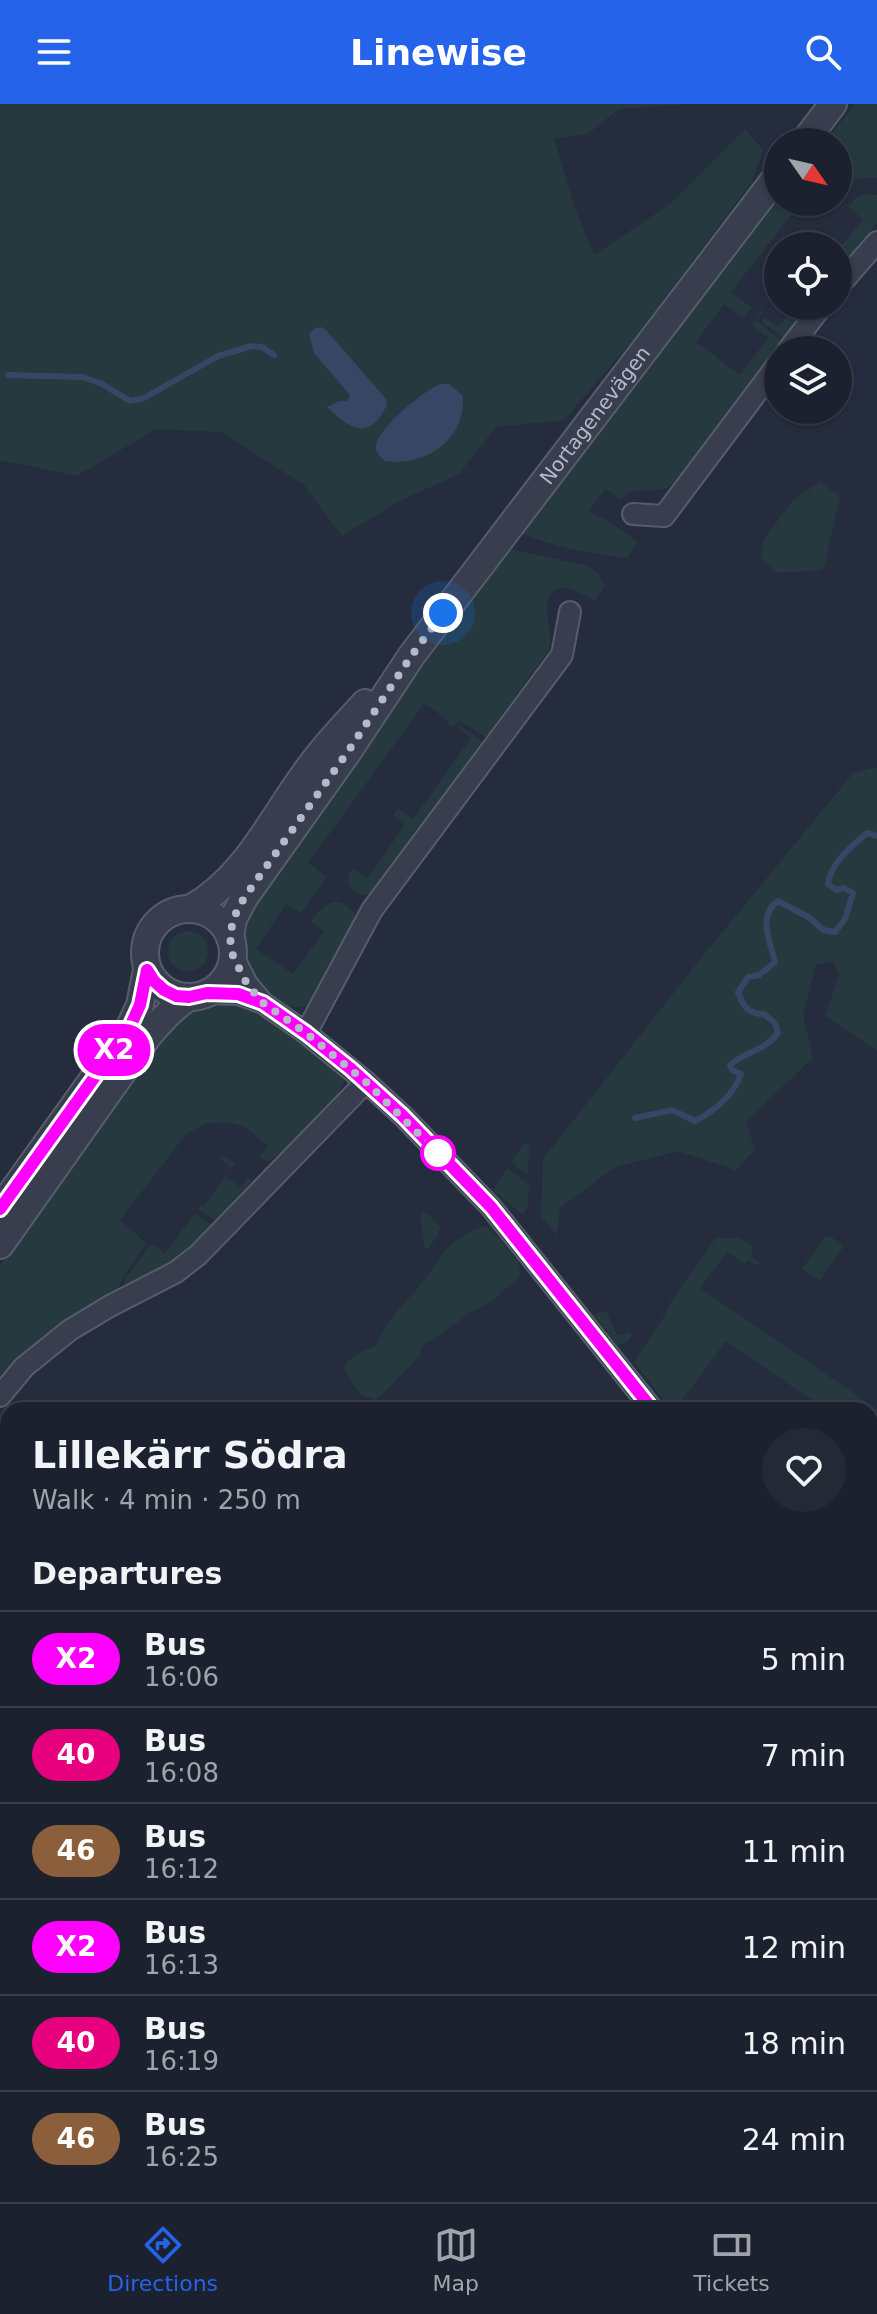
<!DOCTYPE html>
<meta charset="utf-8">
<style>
body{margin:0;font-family:"DejaVu Sans",sans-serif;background:#242936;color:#f1f3f6;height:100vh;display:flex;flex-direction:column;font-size:30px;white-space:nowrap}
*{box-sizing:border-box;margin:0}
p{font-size:26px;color:#a0a3aa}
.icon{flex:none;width:44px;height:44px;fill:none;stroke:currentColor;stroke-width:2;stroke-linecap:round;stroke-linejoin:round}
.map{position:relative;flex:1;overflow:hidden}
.details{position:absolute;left:0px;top:1298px;width:878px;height:800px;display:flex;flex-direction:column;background:#1b212e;border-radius:24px 24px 0 0;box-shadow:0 2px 6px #0004,0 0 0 2px #393e4a}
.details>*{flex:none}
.badge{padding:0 16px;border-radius:26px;font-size:28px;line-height:52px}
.needle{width:52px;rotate:124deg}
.buttons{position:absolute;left:764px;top:24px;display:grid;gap:16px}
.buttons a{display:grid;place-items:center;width:88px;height:88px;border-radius:50%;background:#1b212e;box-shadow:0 2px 6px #0004,0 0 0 2px #393e4a;font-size:40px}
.you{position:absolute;width:40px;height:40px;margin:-20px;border:6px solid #fff;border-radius:50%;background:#1a73e8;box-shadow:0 0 0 12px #1a73e833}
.map>.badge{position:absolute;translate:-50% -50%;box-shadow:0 0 0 4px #fff}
h2{padding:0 32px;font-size:30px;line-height:72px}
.round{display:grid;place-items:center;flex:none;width:84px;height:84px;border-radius:42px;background:#242936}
.summary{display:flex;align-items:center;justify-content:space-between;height:136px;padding:0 32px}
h1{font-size:38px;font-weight:600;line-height:60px}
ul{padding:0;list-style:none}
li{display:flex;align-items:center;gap:24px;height:96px;padding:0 32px;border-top:2px solid #393e4a}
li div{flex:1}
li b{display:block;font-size:30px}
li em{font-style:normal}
li .badge{min-width:88px;font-weight:700;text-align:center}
header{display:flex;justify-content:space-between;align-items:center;height:104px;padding:0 32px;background:#2563eb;color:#fff;font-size:36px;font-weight:600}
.tab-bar{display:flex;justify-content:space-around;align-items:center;height:112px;border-top:2px solid #393e4a;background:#1b212e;font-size:22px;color:#a0a3aa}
.tab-bar a{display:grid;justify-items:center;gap:4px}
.tab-bar .on{color:#2563eb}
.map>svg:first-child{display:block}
.green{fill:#26393f}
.water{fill:#384565}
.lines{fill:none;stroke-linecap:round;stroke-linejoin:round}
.stream{stroke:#384565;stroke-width:6}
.minor-casing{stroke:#565c6c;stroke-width:24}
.tertiary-casing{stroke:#565c6c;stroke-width:30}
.minor{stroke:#383e4e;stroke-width:20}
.tertiary{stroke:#383e4e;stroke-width:26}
.line-casing{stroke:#fff;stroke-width:18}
.line{stroke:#f0f;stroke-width:12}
.walk{stroke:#b4bac9;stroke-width:8;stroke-dasharray:0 14.4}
.stop-dot{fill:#fff;stroke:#f0f;stroke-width:4}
.labels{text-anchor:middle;stroke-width:8;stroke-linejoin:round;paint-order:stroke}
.street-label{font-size:20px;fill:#b4bac9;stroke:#1d2333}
</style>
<header><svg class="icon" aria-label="menu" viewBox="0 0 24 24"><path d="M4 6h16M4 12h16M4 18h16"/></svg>Linewise<svg class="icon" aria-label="search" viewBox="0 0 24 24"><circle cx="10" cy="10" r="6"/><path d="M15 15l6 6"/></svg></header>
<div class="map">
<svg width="877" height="2098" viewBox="0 0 877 2098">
<rect width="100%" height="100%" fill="#242c3e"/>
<!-- green -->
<g class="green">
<polygon points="0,0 686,0 619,5 589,29 554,35 574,101 594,151 670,100 745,25 763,46 751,79 634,235 564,316 496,323 459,370 402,396 342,432 304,381 222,328 156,325 77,372 0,356"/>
<polygon points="855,0 877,0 877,74 860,74 852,77 841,68 838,72 838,38 825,38"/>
<polygon points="868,90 877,91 877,119 838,167 838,146 863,115 848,103 857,93"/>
<path d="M 778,96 L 778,98 L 801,98 L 731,188 L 752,204 L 744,212 L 740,212 L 724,200 L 696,238 L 740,271 L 768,234 L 753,221 L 763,204 L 763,209 L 757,217 L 783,238 L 687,364 C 662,396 662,382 629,388 L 621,396 L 606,385 L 588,407 L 613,420 L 635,436 L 637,439 L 627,454 C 590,450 555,442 521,430 L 583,347 Z"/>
<polygon points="795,202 811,202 785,235 762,218 765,213 778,223"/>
<polygon points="820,378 840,392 825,460 822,466 778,469 762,455 761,450 764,435 793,396"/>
<path d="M 510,445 L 584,461 L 598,469 L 605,482 L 595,497 C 583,491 566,477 552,488 C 540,500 554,530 549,546 L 486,633 L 460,617 L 452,623 L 441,611 L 424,600 L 308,759 L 327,773 L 301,809 L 286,800 L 256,845 L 293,870 L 324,827 L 310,817 C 327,798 339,788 357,813 L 356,820 L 313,898 C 281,920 244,867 240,839 C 239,829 243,817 245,808 L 388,609 Z"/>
<path d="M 460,622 L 483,637 L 374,790 C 362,792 356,791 348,780 L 349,768 L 354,765 L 367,774 L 405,721 L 393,711 L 398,705 L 413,715 L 471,634 L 457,624 Z"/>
<polygon points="877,663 877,947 825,912 839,871 833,857 816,861 803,911 813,954 746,1017 755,1046 736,1066 679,1047 615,1063 560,1104 557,1131 541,1113 543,1055 697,859 853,669"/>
<circle cx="188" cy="847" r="20"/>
<path d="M 213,897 C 265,904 298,936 338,967 L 344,977 L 338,991 L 280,1049 L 268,1058 L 259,1053 L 268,1042 L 245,1023 L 226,1018 L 205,1020 L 187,1029 L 120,1116 L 146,1139 L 123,1173 L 118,1186 C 62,1214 40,1235 0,1282 L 0,1161 L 117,993 L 187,903 Z"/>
<polygon points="526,1037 529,1043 528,1071 511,1058"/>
<polygon points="222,1052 225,1052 235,1059 226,1073 241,1083 248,1073 251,1077 215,1117 198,1105 201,1101 204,1102 231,1064 219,1054"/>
<polygon points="507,1064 529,1081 528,1102 523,1111 493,1086"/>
<polygon points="423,1107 431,1113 440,1123 438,1132 427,1145 425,1145 420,1112"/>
<path d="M 194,1111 L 198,1111 L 211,1121 C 187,1146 160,1175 124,1183 L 125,1175 L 150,1142 L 153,1141 L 165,1149 Z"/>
<path d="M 486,1122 L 503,1138 L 520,1161 L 519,1173 L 491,1198 L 471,1208 L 433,1236 L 424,1240 L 420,1246 L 421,1250 L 389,1284 L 375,1296 C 357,1291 352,1280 344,1264 C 350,1251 363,1247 376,1242 C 387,1215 399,1206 417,1185 C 441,1156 445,1134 486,1122 Z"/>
<polygon points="830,1132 844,1142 820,1176 802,1165 825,1133"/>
<polygon points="720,1134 739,1134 750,1140 753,1143 751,1152 760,1159 758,1162 748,1156 745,1160 727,1148 700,1184 877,1305 877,1341 870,1336 870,1306 826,1306 726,1237 679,1300 686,1306 671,1306 634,1258 663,1214 671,1198 714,1136"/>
<polygon points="606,1207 617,1231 630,1228 632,1230 628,1238 618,1241 595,1212 596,1209"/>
<polygon points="689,2090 754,2090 751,2098 701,2098"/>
</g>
<!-- water -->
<g class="water">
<path d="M 321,223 L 326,226 L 386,295 L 387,301 C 369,338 350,325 327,303 L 339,297 L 347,297 L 350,291 L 314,249 L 309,230 L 315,224 Z"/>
<path d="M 441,280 L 449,280 L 463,292 C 466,335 426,363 385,357 C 380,353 375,348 376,341 C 379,323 424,286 441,280 Z"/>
</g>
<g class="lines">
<!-- stream -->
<g class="stream">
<polyline points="8,271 82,273 102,280 130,297 144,294 218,252 252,242 262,243 274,251"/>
<path d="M 635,1014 L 672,1006 L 695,1017 C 714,1007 733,992 741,970 L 732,966 L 730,961 C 745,948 766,946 778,929 L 775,919 L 764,910 C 748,910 743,902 738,888 L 748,873 L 759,871 L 775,858 C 770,837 757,812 778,797 L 810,814 L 823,826 L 835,828 L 845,815 L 853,789 L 844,784 L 836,786 L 828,780 C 831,758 851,743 867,729 L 877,732"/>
</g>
<defs>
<g id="minor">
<polyline points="838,183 877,138"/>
<polyline points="788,246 822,202"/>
<polyline points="633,410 664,412 778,260"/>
<polyline points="233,852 247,880 263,899 306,929 366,978 403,1012 491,1103 653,1306"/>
<polyline points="207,889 238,890 263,899"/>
<polyline points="306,929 372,806 562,551 570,508"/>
<polyline points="0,1292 24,1263 70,1226 110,1202 176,1168 198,1151 366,978"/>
<polyline points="870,1503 877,1508"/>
<polyline points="870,1570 877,1561"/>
<polyline points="0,1779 8,1775"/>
<polyline points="599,2098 607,2090"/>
</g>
<g id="tertiary">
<polyline points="804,38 833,0"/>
<circle cx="189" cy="849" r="44"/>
<path d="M 190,805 C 247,774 274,709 312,660 C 328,638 347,619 365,599"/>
<path id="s1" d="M 230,834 L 233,815 L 244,794 L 347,649 L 412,551 L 778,71"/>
<polyline points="0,1105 129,925 140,901 147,866"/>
<path d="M 0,1141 L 148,932 C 161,917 172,904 189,893"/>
</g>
</defs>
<!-- minor casing -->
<use href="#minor" class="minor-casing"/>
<!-- tertiary casing -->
<use href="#tertiary" class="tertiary-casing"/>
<!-- minor -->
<use href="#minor" class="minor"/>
<!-- tertiary -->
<use href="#tertiary" class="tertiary"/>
</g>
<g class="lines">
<defs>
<polyline id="line" points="0,1105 129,925 140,901 147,866 154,877 164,886 176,892 189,893 207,889 238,890 263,899 306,929 351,965 403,1012 491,1103 653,1306"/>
</defs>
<!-- line casing -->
<use href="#line" class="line-casing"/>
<!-- line -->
<use href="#line" class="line"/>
<!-- walk -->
<polyline class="walk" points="438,1049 366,978 306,929 263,899 247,880 233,852 230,834 233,815 244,794 347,649 412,551 443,509"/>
</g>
<!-- markers -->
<circle class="stop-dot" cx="438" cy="1049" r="16"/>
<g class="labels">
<!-- street labels -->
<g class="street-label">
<text dy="7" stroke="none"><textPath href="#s1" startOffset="640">Nortagenevägen</textPath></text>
</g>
</g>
</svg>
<div class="buttons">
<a><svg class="needle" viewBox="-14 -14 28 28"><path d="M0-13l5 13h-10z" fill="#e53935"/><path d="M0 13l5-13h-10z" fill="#a0a3aa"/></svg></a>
<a><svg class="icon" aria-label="locate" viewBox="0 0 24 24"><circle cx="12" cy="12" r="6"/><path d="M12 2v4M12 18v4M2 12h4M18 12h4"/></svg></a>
<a><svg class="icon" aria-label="layers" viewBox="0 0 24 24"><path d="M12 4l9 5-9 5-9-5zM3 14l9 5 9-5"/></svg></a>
</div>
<div class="you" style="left:443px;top:509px"></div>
<b class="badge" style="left:114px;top:946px;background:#f0f;color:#fff">X2</b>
<section class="details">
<div class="summary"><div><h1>Lillekärr Södra</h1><p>Walk · 4 min · 250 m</p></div><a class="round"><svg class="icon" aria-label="heart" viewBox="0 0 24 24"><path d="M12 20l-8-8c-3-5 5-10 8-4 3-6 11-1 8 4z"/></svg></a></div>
<h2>Departures</h2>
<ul>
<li><span class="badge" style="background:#f0f;color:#fff">X2</span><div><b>Bus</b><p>16:06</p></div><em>5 min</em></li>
<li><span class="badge" style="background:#e6007e;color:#fff">40</span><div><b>Bus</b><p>16:08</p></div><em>7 min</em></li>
<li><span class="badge" style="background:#8b5e3c;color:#fff">46</span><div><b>Bus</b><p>16:12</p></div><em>11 min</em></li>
<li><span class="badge" style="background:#f0f;color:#fff">X2</span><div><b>Bus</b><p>16:13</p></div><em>12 min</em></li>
<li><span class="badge" style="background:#e6007e;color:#fff">40</span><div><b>Bus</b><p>16:19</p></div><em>18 min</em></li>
<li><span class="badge" style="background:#8b5e3c;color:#fff">46</span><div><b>Bus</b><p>16:25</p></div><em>24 min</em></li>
</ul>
</section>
</div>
<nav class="tab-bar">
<a class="on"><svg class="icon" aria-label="directions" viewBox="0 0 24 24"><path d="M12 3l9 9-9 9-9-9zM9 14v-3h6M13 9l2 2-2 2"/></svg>Directions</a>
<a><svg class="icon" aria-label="map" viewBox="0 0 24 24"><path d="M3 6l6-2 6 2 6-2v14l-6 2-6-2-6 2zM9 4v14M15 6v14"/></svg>Map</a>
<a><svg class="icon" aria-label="tickets" viewBox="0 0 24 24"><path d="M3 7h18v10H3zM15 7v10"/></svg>Tickets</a>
</nav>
